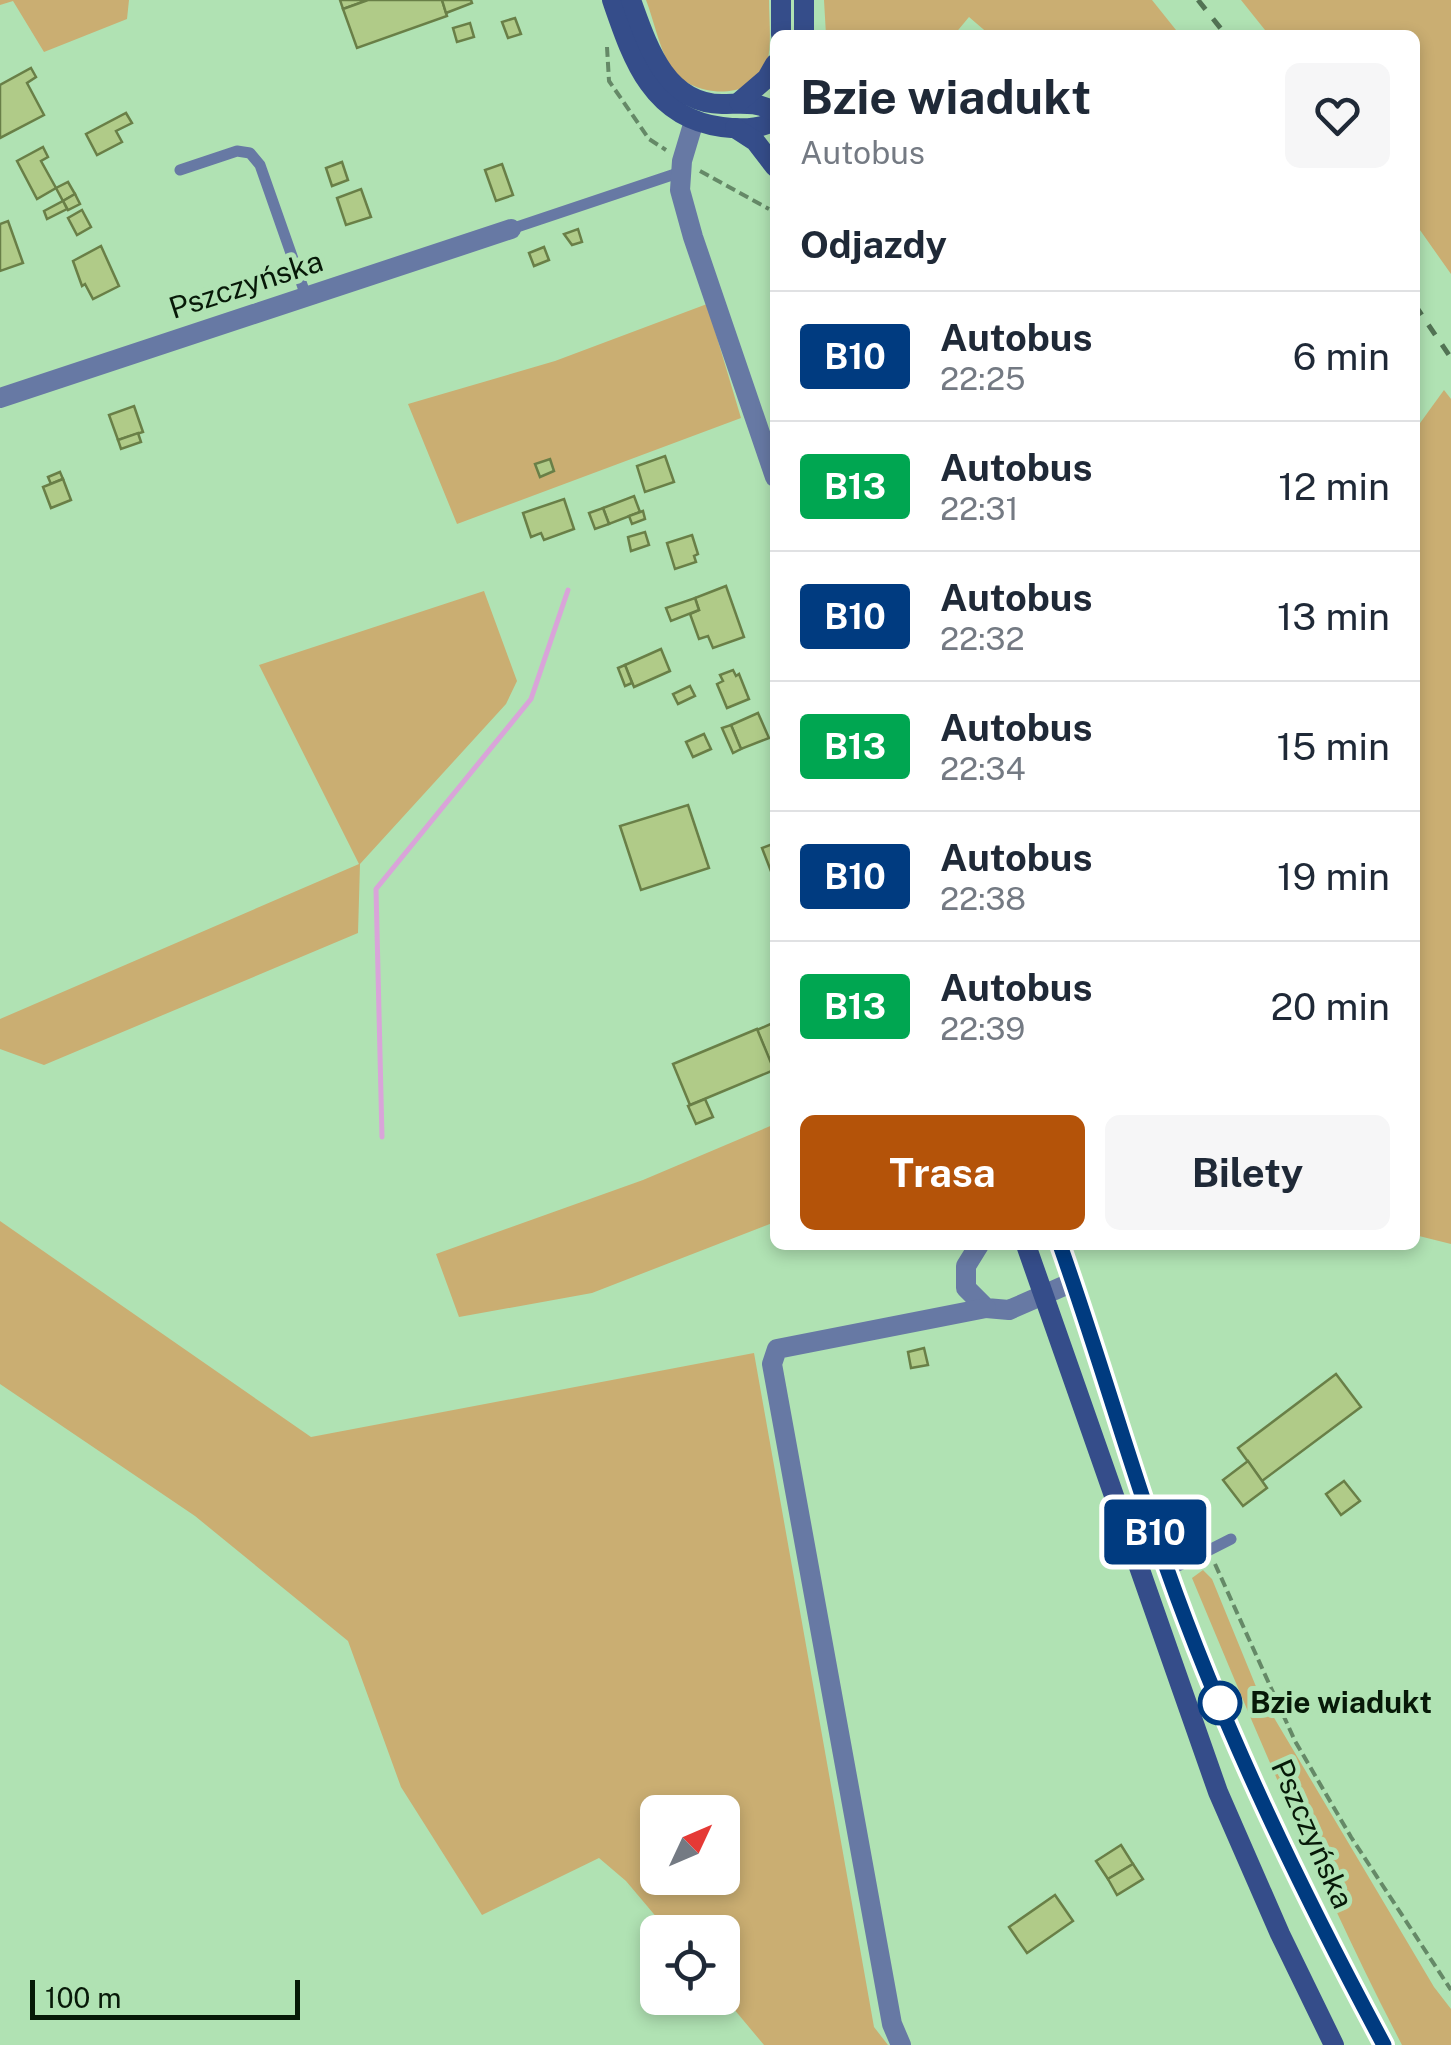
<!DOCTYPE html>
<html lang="pl">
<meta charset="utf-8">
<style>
body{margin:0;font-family:"Public Sans",sans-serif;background:#f6f6f7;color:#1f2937;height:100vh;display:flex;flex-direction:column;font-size:38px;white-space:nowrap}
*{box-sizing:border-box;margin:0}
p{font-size:32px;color:#747a83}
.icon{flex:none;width:55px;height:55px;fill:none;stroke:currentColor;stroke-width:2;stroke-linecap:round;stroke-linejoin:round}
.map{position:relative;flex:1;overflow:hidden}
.side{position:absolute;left:770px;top:30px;width:650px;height:1220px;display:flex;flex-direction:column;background:#fff;border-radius:15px;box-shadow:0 5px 15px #0003}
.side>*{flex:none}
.badge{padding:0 20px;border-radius:8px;font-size:35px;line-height:65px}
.needle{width:65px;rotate:46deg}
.fabs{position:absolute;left:640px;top:1795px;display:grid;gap:20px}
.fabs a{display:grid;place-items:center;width:100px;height:100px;border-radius:15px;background:#fff;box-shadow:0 5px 15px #0003;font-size:50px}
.scale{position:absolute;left:30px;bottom:25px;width:270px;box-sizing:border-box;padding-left:10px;border:5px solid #071908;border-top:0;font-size:28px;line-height:35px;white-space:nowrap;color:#071908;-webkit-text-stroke:8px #b0e2b3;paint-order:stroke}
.map>.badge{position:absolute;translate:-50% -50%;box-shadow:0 0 0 5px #fff}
h2{padding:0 30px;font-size:38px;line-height:90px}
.round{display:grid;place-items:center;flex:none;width:105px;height:105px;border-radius:15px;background:#f6f6f7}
.headline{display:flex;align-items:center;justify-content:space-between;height:170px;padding:0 30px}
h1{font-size:48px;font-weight:700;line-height:75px}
.action{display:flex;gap:20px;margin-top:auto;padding:20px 30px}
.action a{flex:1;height:115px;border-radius:15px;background:#b45309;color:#fff;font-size:40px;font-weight:700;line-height:115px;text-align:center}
.action a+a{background:#f6f6f7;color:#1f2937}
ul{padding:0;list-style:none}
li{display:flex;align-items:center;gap:30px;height:130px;padding:0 30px;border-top:2px solid #e0e1e3}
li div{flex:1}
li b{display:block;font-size:38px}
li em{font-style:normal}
li .badge{min-width:110px;font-weight:700;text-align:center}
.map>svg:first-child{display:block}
.green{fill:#caae72;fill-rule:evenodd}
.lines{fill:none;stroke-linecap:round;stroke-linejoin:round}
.stream{stroke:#d9a4d9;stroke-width:5}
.building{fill:#b0cb88;stroke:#697f47;stroke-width:2.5}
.path{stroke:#658967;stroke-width:4;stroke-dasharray:10 5;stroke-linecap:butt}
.service{stroke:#6779a4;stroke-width:11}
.minor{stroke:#6779a4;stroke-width:20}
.secondary{stroke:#354d8a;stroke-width:20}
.rail{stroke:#527354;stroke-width:5;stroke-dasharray:12 12;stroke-linecap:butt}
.line-casing{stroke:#fff;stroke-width:22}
.line{stroke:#003b80;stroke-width:15}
.stop-dot{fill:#fff;stroke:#003b80;stroke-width:5}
.labels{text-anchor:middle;stroke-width:10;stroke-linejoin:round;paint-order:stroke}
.street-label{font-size:30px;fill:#071908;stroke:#b0e2b3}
.stop-label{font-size:30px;font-weight:bold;fill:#071908;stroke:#b0e2b3;text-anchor:start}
</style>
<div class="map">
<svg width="1451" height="2045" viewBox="0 0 1451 2045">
<rect width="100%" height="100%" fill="#b0e2b3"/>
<!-- green -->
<g class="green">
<polygon points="0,0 129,0 127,19 44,52 13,1 0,5"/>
<path d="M 646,0 L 769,0 C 769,19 772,45 767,63 C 754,103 688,98 670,66 C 659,47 654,21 646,0 Z"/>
<polygon points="824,0 1152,0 1180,35 990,35 969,17 954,35 826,35"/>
<polygon points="1241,0 1451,0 1451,274 1415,223 1415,35 1269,35"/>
<polygon points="707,304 741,418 457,524 408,404 555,361"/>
<polygon points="1444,390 1451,399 1451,1244 1415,1235 1415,430"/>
<polygon points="484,591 517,681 506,704 360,864 358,933 44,1065 0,1049 0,1019 359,864 259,665"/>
<polygon points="775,1124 775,1222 592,1293 459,1317 436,1254 643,1180"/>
<path d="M 0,1221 L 311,1437 L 754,1353 L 874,2027 L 888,2045 L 764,2045 L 723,1996 L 722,1932 L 669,1932 L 626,1881 L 599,1858 L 482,1915 L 401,1787 L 348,1641 L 195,1516 L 0,1384 ZM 658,1812 L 722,1812 L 722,1878 L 658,1878 Z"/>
<path d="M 1203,1570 L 1212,1579 L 1257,1689 L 1434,1987 L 1451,2009 L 1451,2045 L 1402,2045 C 1323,1893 1258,1736 1192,1578 Z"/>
</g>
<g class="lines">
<!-- stream -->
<polyline class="stream" points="382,1137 376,889 531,699 568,590"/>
</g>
<!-- building -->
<g class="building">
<polygon points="340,0 368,0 343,9"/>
<polygon points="368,0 442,0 447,16 357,48 343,9"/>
<polygon points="442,0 471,0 472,3 446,13"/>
<polygon points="515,18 521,34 508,38 502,22"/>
<polygon points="470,23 474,37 457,42 453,28"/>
<polygon points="31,68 36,77 27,83 44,115 0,138 0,85"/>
<polygon points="126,113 132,123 116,131 122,142 97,155 86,134"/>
<polygon points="43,147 48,157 41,161 56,188 37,199 17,161"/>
<polygon points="342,162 348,180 332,186 326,168"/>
<polygon points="502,164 513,195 496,201 485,170"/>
<polygon points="68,182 75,194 63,201 56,188"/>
<polygon points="361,189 371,217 346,225 337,198"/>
<polygon points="75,194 80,204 68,210 63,201"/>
<polygon points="63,201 67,209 47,219 44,211"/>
<polygon points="82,210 91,227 77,235 68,218"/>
<polygon points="8,221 23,263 0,271 0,224"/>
<polygon points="578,229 582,242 572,245 564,234"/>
<polygon points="101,246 119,286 93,299 85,284 82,286 73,261"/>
<polygon points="544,247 549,260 534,266 529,253"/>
<polygon points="134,406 143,432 118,440 109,415"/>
<polygon points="138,433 141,442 121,449 118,440"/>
<polygon points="665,456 674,482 645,492 637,466"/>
<polygon points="550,459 554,471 540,477 535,464"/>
<polygon points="60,472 63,479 51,484 48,477"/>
<polygon points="63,479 71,500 51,508 43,487"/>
<polygon points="634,496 640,512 609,524 603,508"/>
<polygon points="564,499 574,529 544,540 541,533 531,537 523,513"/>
<polygon points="603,508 609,524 595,529 589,513"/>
<polygon points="643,511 645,519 632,524 629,516"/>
<polygon points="645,532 649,545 631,551 628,537"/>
<polygon points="692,535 698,554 694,556 696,562 675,569 667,543"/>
<polygon points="726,586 744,637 713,648 708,636 699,639 690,614 699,610 695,598"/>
<polygon points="695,598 699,610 671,621 666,608"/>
<polygon points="661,649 670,671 634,687 625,665"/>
<polygon points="625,665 632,683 625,686 618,668"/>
<polygon points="733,670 736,676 739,674 749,699 727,708 717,684 723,681 720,675"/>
<polygon points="690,686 695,696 678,704 673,694"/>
<polygon points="758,713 769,738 741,749 731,725"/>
<polygon points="731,725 741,749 733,753 722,728"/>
<polygon points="704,734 711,749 693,757 686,742"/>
<polygon points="688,805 709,868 641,890 620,826"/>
<polygon points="775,843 775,879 774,879 762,848"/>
<polygon points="775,1022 775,1070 774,1071 757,1030"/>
<polygon points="757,1029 774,1070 690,1105 673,1064"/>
<polygon points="705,1099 713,1117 696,1124 688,1106"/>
<polygon points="924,1348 928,1365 911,1368 908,1352"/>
<polygon points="1336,1374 1361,1407 1262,1481 1238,1448"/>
<polygon points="1248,1461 1267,1488 1243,1506 1223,1480"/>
<polygon points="1344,1481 1360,1501 1341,1515 1326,1494"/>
<polygon points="1121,1845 1133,1864 1108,1879 1096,1861"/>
<polygon points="1133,1864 1143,1879 1117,1895 1108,1879"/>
<polygon points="1055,1895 1073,1921 1027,1953 1009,1927"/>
</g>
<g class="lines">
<!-- path -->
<g class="path">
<polyline points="607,47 609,81 649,139 666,150"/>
<polyline points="700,171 769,209"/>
<polyline points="1215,1564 1295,1741 1351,1837 1451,1990"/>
</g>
<!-- service -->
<g class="service">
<polyline points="180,170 237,151 250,153 260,165 306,296"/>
<polyline points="511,229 681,172"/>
<polyline points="1168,1571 1231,1539"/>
</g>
<!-- minor -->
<g class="minor">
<polyline points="694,121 682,161 680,190 693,237 775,477"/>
<polyline points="0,398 511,229"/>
<polyline points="979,1245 966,1266 966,1288 986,1308 1009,1310 1073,1282"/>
<polyline points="901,2045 892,2024 772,1364 777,1349 986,1308"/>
</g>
<!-- secondary -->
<g class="secondary">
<path d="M 612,0 C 632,58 651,118 722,127 C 738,129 760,129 775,121"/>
<path d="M 631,0 C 647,44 665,104 722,104 C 742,104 757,101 775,112"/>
<polyline points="804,0 804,35"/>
<polyline points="781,35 781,0"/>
<polyline points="739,102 767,78 775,64"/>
<polyline points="735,128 755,141 775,167"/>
<polyline points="1026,1245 1218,1792 1280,1934 1334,2045"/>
<path d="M 1060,1245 C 1098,1352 1129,1462 1167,1569 C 1225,1733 1302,1892 1384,2045"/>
</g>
<!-- rail -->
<g class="rail">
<polyline points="1198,0 1226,35"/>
<polyline points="1415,305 1451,358"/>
</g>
</g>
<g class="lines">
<defs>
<path id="line" d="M 1060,1245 C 1098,1352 1129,1462 1167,1569 C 1225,1733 1302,1892 1384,2045"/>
</defs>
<!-- line casing -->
<use href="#line" class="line-casing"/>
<!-- line -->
<use href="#line" class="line"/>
</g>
<!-- markers -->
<circle class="stop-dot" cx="1220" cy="1703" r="20"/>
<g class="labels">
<!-- street labels -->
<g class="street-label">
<text transform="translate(246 285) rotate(-18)" y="10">Pszczyńska</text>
<text transform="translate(1312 1834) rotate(66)" y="10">Pszczyńska</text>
</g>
<!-- stop labels -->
<g class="stop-label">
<text x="1250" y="1713">Bzie wiadukt</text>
</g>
</g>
</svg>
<div class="fabs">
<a><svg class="needle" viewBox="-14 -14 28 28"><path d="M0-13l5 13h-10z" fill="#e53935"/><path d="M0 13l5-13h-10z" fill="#747a83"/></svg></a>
<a><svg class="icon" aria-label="locate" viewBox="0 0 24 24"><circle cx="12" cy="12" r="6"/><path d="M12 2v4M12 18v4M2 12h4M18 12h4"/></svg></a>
</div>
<div class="scale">100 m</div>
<b class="badge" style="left:1155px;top:1532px;background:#003b80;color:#fff">B10</b>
<section class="side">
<div class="headline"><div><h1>Bzie wiadukt</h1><p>Autobus</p></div><a class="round"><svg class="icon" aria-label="heart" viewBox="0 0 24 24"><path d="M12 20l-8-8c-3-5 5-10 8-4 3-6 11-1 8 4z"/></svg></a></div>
<h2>Odjazdy</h2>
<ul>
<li><span class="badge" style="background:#003b80;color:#fff">B10</span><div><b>Autobus</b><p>22:25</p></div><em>6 min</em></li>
<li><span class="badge" style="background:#00a651;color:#fff">B13</span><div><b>Autobus</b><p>22:31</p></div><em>12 min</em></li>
<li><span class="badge" style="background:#003b80;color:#fff">B10</span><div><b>Autobus</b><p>22:32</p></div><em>13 min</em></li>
<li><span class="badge" style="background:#00a651;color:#fff">B13</span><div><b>Autobus</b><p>22:34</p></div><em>15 min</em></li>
<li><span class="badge" style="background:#003b80;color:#fff">B10</span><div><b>Autobus</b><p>22:38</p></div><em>19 min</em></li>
<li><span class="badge" style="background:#00a651;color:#fff">B13</span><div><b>Autobus</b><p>22:39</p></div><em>20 min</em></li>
</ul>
<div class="action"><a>Trasa</a><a>Bilety</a></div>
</section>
</div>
